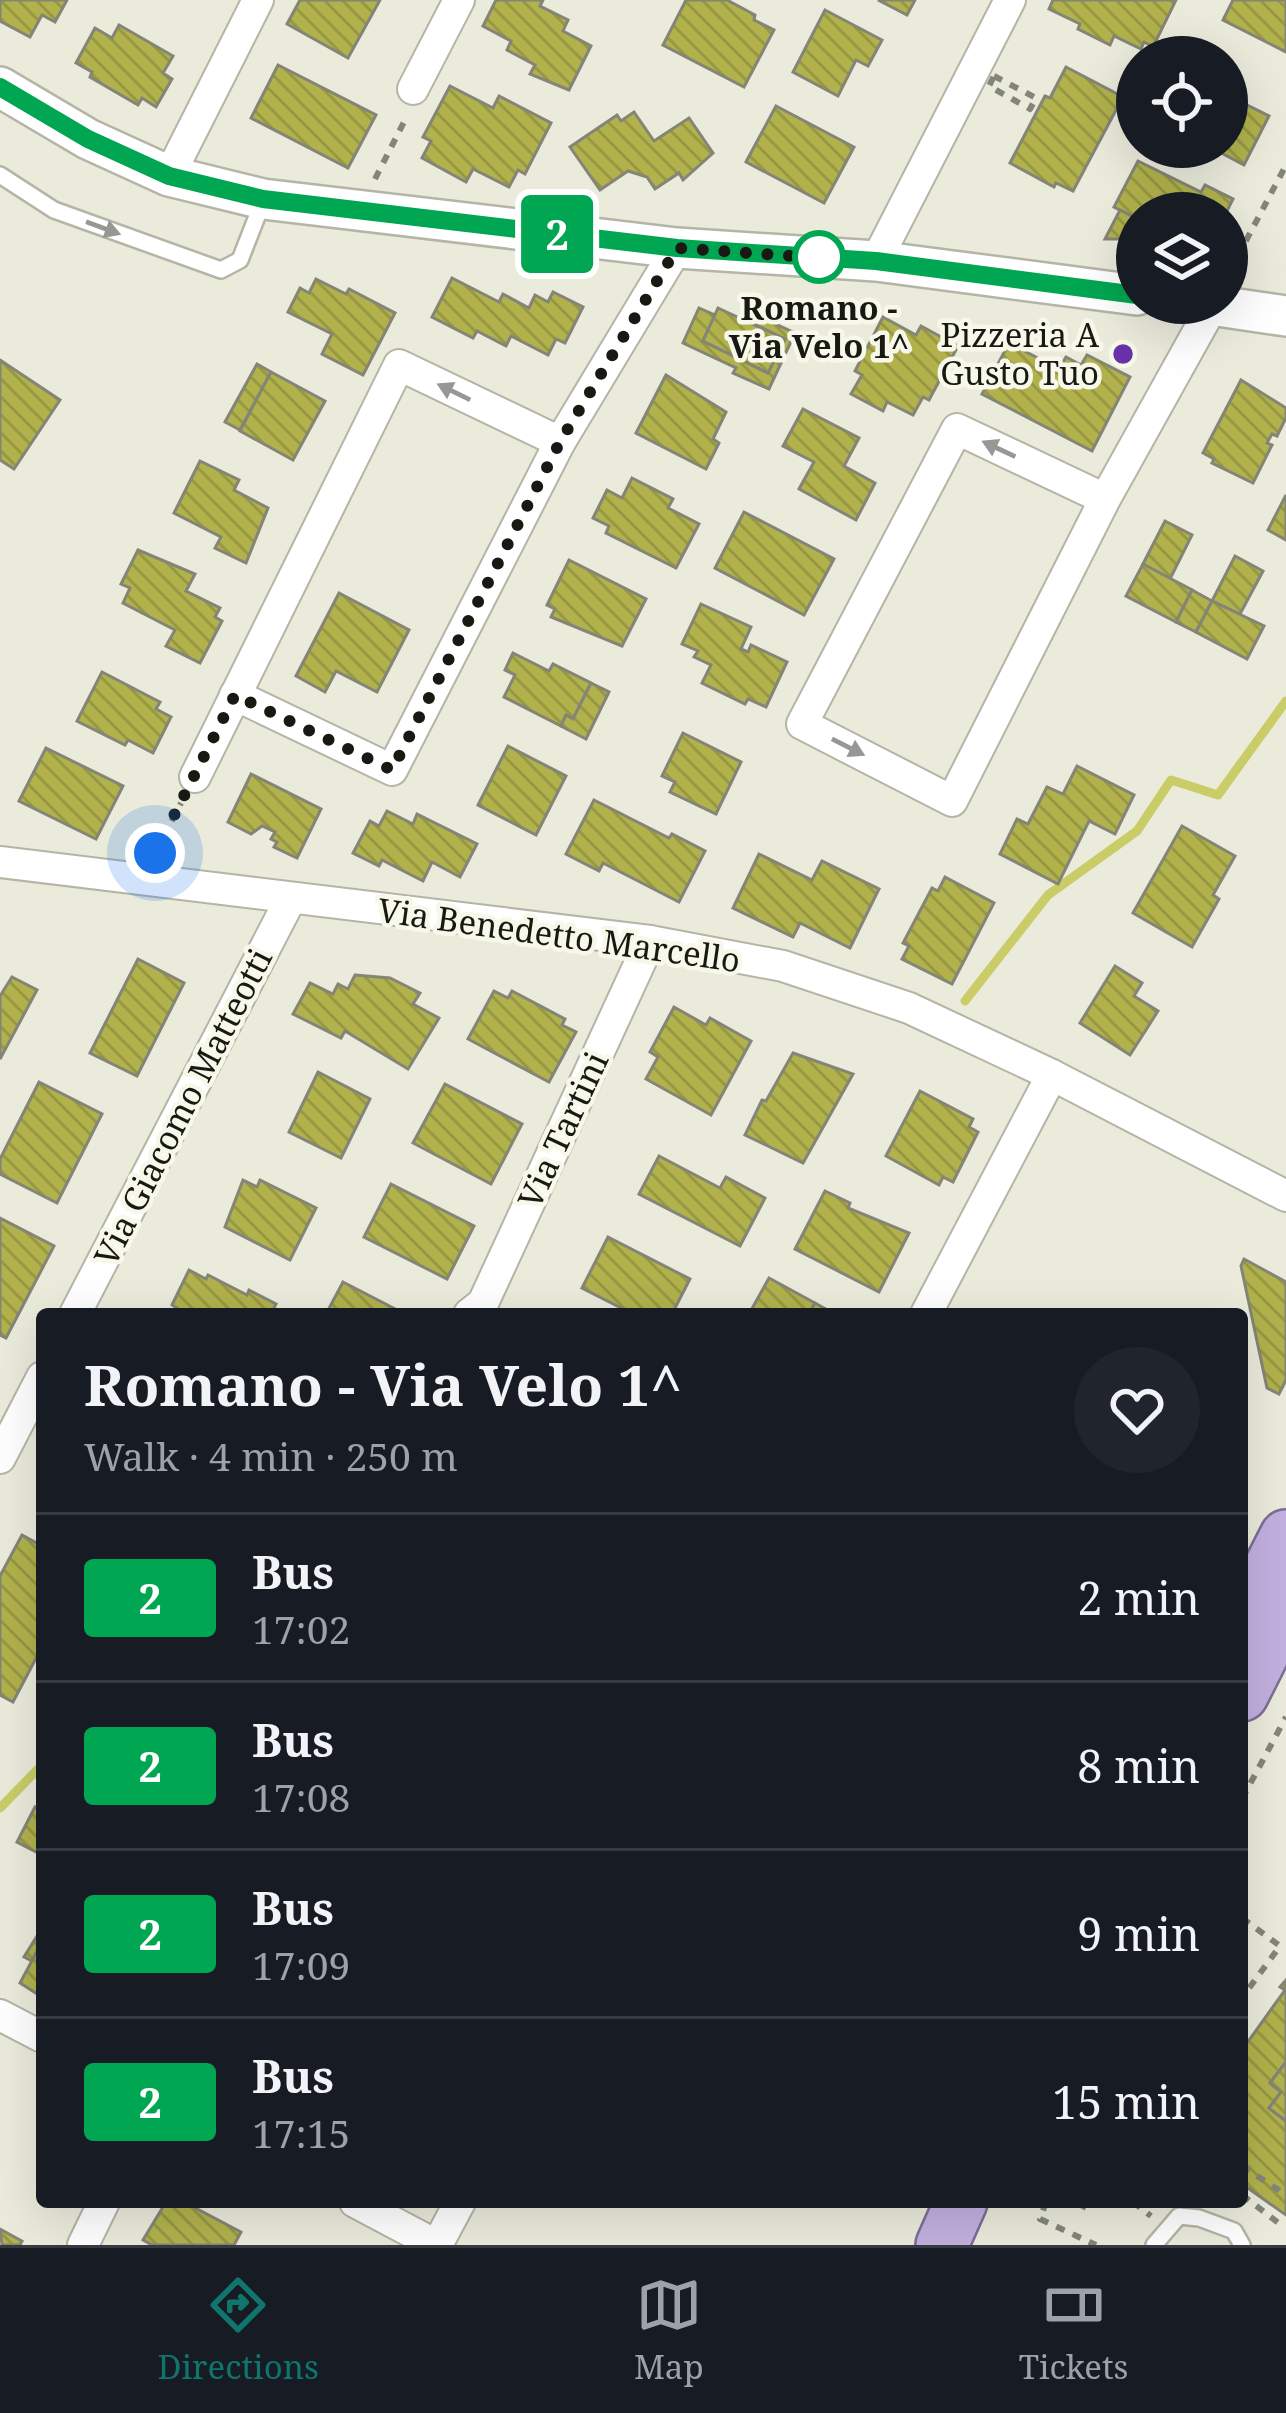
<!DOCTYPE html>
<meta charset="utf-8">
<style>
body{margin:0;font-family:"Noto Serif",serif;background:#20242c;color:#f1f3f6;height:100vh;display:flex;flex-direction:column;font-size:45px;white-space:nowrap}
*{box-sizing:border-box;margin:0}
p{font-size:39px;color:#9ea1a6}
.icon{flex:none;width:66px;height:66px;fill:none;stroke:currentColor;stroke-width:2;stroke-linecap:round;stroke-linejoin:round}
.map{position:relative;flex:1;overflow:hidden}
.side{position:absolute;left:36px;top:1308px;width:1212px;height:900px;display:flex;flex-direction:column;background:#171b24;border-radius:12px;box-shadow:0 12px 48px #0002}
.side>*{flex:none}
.badge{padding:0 24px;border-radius:9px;font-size:42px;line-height:78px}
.tools{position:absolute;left:1116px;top:36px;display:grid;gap:24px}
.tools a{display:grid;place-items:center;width:132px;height:132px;border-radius:50%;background:#171b24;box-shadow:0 12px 48px #0002;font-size:60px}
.you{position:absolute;width:60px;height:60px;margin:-30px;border:9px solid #fff;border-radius:50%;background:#1a73e8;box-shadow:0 0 0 18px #1a73e833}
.map>.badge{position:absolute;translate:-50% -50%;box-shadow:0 0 0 6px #fff}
.round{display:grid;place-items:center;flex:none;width:126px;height:126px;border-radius:63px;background:#20242c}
.summary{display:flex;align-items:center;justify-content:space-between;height:204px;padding:0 48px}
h1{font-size:57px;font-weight:700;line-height:90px}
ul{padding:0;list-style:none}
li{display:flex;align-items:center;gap:36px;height:168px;padding:0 48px;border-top:3px solid #363941}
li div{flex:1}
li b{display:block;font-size:45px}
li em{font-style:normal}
li .badge{min-width:132px;font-weight:700;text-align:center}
.dock{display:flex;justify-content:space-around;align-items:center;height:168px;border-top:3px solid #363941;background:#171b24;font-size:33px;color:#9ea1a6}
.dock a{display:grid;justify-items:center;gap:6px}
.dock .current{color:#0f766e}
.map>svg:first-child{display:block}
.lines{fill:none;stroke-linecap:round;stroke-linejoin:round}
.stream{stroke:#cacc67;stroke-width:9}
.building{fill:url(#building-back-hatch);stroke:#848577;stroke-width:3}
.service-casing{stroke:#b4b5a6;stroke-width:20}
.minor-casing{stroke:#b4b5a6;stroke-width:34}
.tertiary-casing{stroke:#b4b5a6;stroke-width:44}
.trunk-casing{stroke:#7d6e94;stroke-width:56}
.path{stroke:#84857a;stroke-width:6;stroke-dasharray:9 9;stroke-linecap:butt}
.service{stroke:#fff;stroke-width:15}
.minor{stroke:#fff;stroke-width:30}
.tertiary{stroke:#fff;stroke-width:39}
.trunk{stroke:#c2b0e0;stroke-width:51}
.oneway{fill:#979895}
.line-casing{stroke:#fff;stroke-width:27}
.line{stroke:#00a651;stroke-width:18}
.walk{stroke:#181913;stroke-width:12;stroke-dasharray:0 21.6}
.stop-dot{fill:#fff;stroke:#00a651;stroke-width:6}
.poi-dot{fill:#6a32a9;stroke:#f7f8e9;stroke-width:4.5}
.labels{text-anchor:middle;stroke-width:9;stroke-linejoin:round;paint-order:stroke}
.stop-label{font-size:33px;font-weight:bold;fill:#181913;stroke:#f7f8e9}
.poi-label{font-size:33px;fill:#181913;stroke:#f7f8e9;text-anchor:end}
.street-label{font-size:33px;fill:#181913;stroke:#f7f8e9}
</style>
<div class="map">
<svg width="1286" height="2245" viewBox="0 0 1286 2245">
<defs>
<pattern id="building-back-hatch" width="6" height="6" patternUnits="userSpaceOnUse" patternTransform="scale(3)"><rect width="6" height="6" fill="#b1b24c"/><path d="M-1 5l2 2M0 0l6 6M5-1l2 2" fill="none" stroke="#989842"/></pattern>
</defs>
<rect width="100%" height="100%" fill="#eaebdb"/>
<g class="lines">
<!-- stream -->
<g class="stream">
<polyline points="965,1001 1048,895 1137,831 1171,780 1218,795 1286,701"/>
<polyline points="0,1808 42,1765"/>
</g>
</g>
<!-- building -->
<g class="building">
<polygon points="0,0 67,0 55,22 42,15 30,37 0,21"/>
<polygon points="300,0 380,0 348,58 287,24"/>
<polygon points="496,0 543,0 540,6 568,20 563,31 591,46 569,90 530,74 535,65 507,50 511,41 483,26"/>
<polygon points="686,0 727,0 755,15 754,20 774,30 744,87 663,45"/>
<polygon points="878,0 915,0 907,15"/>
<polygon points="1053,0 1176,0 1153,47 1144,42 1141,49 1114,36 1110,45 1078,29 1080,24 1049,9"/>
<polygon points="1233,0 1286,0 1286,52 1223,20"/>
<polygon points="825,10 882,40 868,66 856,60 838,96 793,72"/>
<polygon points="119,25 173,56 163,73 172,79 156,107 142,98 138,105 90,77 92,72 76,63 95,28 112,38"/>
<polygon points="278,65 376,115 348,168 251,118"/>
<polygon points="1066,67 1123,97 1073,191 1056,183 1054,187 1010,163 1045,96 1050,98"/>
<polygon points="450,86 493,108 499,96 551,123 525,174 518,170 509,187 473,169 466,182 422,158 431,141 423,137"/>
<polygon points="1227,95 1269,116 1244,165 1210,147 1227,147"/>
<polygon points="776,106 854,147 824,203 746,162"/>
<polygon points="634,112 654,141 689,118 713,153 683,180 679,173 655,189 647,177 628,171 600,190 570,147 617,115 621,121"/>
<polygon points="1138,161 1201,192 1205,185 1233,199 1226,213 1137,213 1137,219 1114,207"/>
<polygon points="1120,210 1137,219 1137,239 1105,239"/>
<polygon points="452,278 499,302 503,294 529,308 535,295 548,302 553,292 583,307 565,343 556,339 548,355 511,336 506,346 477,331 473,338 432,317"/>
<polygon points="316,279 346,294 349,289 395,313 363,375 322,354 332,334 288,312 300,288 309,293"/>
<polygon points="699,308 715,315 703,341 768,373 785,339 754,324 758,316 795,333 769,389 733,373 736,368 683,343"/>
<polygon points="718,308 785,339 768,373 703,341"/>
<polygon points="883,317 916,335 921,326 958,346 929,400 923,397 913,415 887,402 883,411 851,394 862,375 855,371"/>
<polygon points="1009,343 1059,369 1066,357 1081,365 1087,355 1130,377 1092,451 982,394"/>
<polygon points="0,360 60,400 14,469 0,460"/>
<polygon points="257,364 271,372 240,430 225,422"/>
<polygon points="271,372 325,401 293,460 240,431"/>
<polygon points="666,375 726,412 713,439 719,443 706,469 636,433"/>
<polygon points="1241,380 1286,408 1286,418 1277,436 1272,434 1267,443 1272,445 1253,483 1212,463 1214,459 1203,453"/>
<polygon points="803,409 859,438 844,466 875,483 856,520 799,489 814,462 783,446"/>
<polygon points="200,461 239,480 234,490 268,508 246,563 215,548 221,537 174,513"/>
<polygon points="632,478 673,499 668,508 699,524 676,568 606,533 609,526 593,518 607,490 622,498"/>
<polygon points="1286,495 1286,540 1268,530"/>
<polygon points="744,512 834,559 804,615 715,568"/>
<polygon points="1165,521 1192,535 1170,579 1143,564"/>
<polygon points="138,550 195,574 186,591 220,608 215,617 222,621 200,663 166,646 175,630 123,603 130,588 121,584"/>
<polygon points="1235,556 1263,571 1240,614 1212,601"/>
<polygon points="569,560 646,599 622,646 551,617 555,609 547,605"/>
<polygon points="1143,564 1192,590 1176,622 1126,596"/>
<polygon points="1192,590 1212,601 1196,632 1176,622"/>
<polygon points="339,593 409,630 377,692 336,671 325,692 296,676"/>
<polygon points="1212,601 1264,626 1247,659 1196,632"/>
<polygon points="701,604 751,627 741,649 748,652 751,645 787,662 766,707 748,699 745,704 702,683 711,665 694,657 698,651 682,644"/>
<polygon points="513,653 549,671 553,664 591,683 573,719 566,715 561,726 504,697 515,675 505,670"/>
<polygon points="102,672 160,702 156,709 171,717 153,753 128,740 125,745 77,721"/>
<polygon points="591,683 609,692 586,739 561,726 566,715 573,719"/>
<polygon points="683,733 741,762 716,814 670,792 675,782 662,776"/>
<polygon points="508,746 566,776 536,835 478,805"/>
<polygon points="46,748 123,786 96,839 19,801"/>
<polygon points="1077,766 1134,795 1115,834 1089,821 1058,884 1000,854 1017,819 1028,824 1047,787 1063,794"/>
<polygon points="251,774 321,809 297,858 274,847 277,842 271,839 275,832 262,826 251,834 228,822"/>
<polygon points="594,800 669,838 672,834 705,851 679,902 603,863 599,871 566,854"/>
<polygon points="387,811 413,824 417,814 477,844 460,877 432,862 423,881 382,860 379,866 353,853 370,821 379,826"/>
<polygon points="1182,826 1235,856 1213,895 1219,899 1192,947 1133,913"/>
<polygon points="759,854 812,880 822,861 879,889 850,948 800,923 793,937 733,908"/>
<polygon points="945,877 994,903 952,984 902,959 909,946 903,943 932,888 938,891"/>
<polygon points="138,959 184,983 137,1076 90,1053"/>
<polygon points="1115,966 1142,983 1134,996 1158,1011 1130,1055 1080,1023"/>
<polygon points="355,975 390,978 420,993 413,1004 439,1018 408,1069 345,1031 341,1038 293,1014 310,983 333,994 338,984 348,989"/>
<polygon points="12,977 37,990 0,1059 0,996"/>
<polygon points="494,991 508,998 512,991 565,1019 562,1025 576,1032 549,1082 468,1039"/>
<polygon points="674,1007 706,1025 710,1018 751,1041 711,1115 646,1079 658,1057 650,1052"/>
<polygon points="793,1053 853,1074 803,1163 745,1135 762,1100 766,1101"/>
<polygon points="318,1072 370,1099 341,1158 289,1132"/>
<polygon points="39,1082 102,1114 57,1203 0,1174 0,1159"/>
<polygon points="445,1084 522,1124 491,1184 413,1143"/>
<polygon points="920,1091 973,1119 969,1127 978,1132 953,1182 943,1177 939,1185 886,1156"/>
<polygon points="659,1156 720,1188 726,1177 765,1198 740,1246 639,1194"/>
<polygon points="243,1180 257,1187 260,1180 316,1208 290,1260 225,1227"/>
<polygon points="391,1184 474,1226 447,1279 364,1237"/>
<polygon points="825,1191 850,1203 848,1208 909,1233 879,1292 795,1249"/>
<polygon points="0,1218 54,1246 6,1338 0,1335"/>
<polygon points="608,1237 690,1279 672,1314 633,1314 582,1288"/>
<polygon points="1244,1259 1286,1282 1286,1380 1279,1394 1267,1388 1241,1266"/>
<polygon points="189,1270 206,1279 208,1275 247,1295 249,1290 276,1304 271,1314 174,1314 177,1308 172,1305"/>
<polygon points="769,1278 815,1303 809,1314 749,1314"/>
<polygon points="343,1282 405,1314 326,1314"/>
<polygon points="815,1303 833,1313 832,1314 809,1314"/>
<polygon points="22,1535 42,1546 42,1647 13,1702 0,1695 0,1576"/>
<polygon points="35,1807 42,1810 42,1855 17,1842"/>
<polygon points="42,1928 42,1942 32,1961 24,1957"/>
<polygon points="42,1942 42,1997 20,1983"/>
<polygon points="1286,1980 1286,2062 1270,2083 1281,2092 1269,2108 1286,2121 1286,2215 1242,2184 1242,2050 1285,1990 1280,1987"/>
<polygon points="1286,2062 1286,2121 1269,2108 1281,2092 1270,2083"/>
<polygon points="166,2202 184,2202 241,2232 234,2245 152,2245 143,2240"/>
<polygon points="0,2229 22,2241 20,2245 2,2245"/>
</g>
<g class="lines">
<defs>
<g id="service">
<polyline points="0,175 54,210 221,270 240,260 263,201"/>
<polyline points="1154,2245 1179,2216 1199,2218 1234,2231 1242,2245"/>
</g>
<g id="minor">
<polyline points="413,89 459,0"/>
<polyline points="169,176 258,0"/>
<polyline points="876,261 1010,0"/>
<polyline points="1105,499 957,429 802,724 952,801 1105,499 1213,305"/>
<polyline points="235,695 392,770 560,442 677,248"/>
<polyline points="195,777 399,365 560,442"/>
<polyline points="0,862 650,941 783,966 909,1008 1052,1075 1286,1196"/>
<polyline points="75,1314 290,900"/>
<polyline points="469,1314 483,1303 650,941"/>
<polyline points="926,1314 1052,1075"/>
<polyline points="0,1458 42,1377"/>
<polyline points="0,2015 42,2037"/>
<polyline points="355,2202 436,2245"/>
<polyline points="83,2245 104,2202"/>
<polyline points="437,2245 460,2202"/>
</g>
<g id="tertiary">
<polyline points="0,87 88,139 169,176 263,199 677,248 876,261 1137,295"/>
<polyline points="1197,303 1286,316"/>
</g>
<g id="trunk">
<polyline points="1242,1622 1286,1536"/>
<polyline points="1242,1695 1286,1608"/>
<polyline points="942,2245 961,2202"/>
</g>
</defs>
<!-- service casing -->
<use href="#service" class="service-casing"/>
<!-- minor casing -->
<use href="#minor" class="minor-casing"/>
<!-- tertiary casing -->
<use href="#tertiary" class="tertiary-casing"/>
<!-- trunk casing -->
<use href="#trunk" class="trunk-casing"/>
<!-- path -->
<g class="path">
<polygon points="994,76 1036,98 1030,109 989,86"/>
<polyline points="375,179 407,116"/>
<polyline points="1229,273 1286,165"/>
<polyline points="155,853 181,803"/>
<polyline points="1242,1799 1286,1717"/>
<polyline points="1242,1918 1280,1946 1244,1995"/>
<polyline points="1242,2166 1286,2195"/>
<polyline points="1242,2195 1281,2225"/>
<polyline points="1046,2202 1040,2219 1096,2245"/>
<polyline points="1133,2202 1151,2216"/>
<polyline points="1082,2209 1086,2202"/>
</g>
<!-- service -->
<use href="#service" class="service"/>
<!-- minor -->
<use href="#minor" class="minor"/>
<!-- tertiary -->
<use href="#tertiary" class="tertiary"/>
<!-- trunk -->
<use href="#trunk" class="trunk"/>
</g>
<!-- one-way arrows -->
<defs><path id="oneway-solid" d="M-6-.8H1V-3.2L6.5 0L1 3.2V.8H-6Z" transform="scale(3)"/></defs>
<g class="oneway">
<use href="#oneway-solid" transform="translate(103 228) rotate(20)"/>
<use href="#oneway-solid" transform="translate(454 392) rotate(-154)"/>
<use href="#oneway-solid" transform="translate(999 449) rotate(-155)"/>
<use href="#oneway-solid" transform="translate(848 747) rotate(27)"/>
</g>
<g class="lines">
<defs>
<polyline id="line" points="0,87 88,139 169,176 263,199 677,248 876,261 1137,295"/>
</defs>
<!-- line casing -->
<use href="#line" class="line-casing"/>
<!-- line -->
<use href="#line" class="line"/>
<!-- walk -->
<polyline class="walk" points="155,853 235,695 392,770 560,442 677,248 836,259 819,257"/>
</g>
<!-- markers -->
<circle class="stop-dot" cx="819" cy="257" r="24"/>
<circle class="poi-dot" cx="1123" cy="354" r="12"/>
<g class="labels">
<!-- stop labels -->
<g class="stop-label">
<text x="819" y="320">Romano -<tspan x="819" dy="38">Via Velo 1^</tspan></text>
</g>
<!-- poi labels -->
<g class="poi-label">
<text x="1099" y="347">Pizzeria A<tspan x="1099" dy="38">Gusto Tuo</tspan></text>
</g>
<!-- street labels -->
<g class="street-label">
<text transform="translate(559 935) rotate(8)" y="12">Via Benedetto Marcello</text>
<text transform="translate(183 1107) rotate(-63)" y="12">Via Giacomo Matteotti</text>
<text transform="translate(563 1130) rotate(-65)" y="12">Via Tartini</text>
</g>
</g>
</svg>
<div class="tools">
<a><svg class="icon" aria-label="locate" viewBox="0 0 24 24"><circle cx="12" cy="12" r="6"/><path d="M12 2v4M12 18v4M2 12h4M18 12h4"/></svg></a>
<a><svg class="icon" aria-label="layers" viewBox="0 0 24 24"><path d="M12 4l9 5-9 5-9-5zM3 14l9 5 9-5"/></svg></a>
</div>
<div class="you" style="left:155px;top:853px"></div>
<b class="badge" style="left:557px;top:234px;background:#00a651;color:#fff">2</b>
<section class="side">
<div class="summary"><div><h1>Romano - Via Velo 1^</h1><p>Walk · 4 min · 250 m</p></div><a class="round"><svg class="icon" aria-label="heart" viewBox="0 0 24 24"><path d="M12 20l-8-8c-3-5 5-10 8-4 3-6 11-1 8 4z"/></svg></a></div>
<ul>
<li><span class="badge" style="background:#00a651;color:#fff">2</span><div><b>Bus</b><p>17:02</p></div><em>2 min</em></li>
<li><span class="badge" style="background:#00a651;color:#fff">2</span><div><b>Bus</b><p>17:08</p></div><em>8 min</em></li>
<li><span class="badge" style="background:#00a651;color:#fff">2</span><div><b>Bus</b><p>17:09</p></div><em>9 min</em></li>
<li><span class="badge" style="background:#00a651;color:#fff">2</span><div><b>Bus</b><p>17:15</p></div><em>15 min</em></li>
</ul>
</section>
</div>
<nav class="dock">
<a class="current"><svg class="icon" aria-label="directions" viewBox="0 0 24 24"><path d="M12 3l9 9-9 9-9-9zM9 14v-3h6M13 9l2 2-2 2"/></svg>Directions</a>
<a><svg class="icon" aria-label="map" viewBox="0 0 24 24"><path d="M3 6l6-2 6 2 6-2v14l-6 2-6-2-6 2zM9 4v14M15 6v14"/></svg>Map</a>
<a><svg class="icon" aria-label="tickets" viewBox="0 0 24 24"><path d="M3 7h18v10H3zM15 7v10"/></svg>Tickets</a>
</nav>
